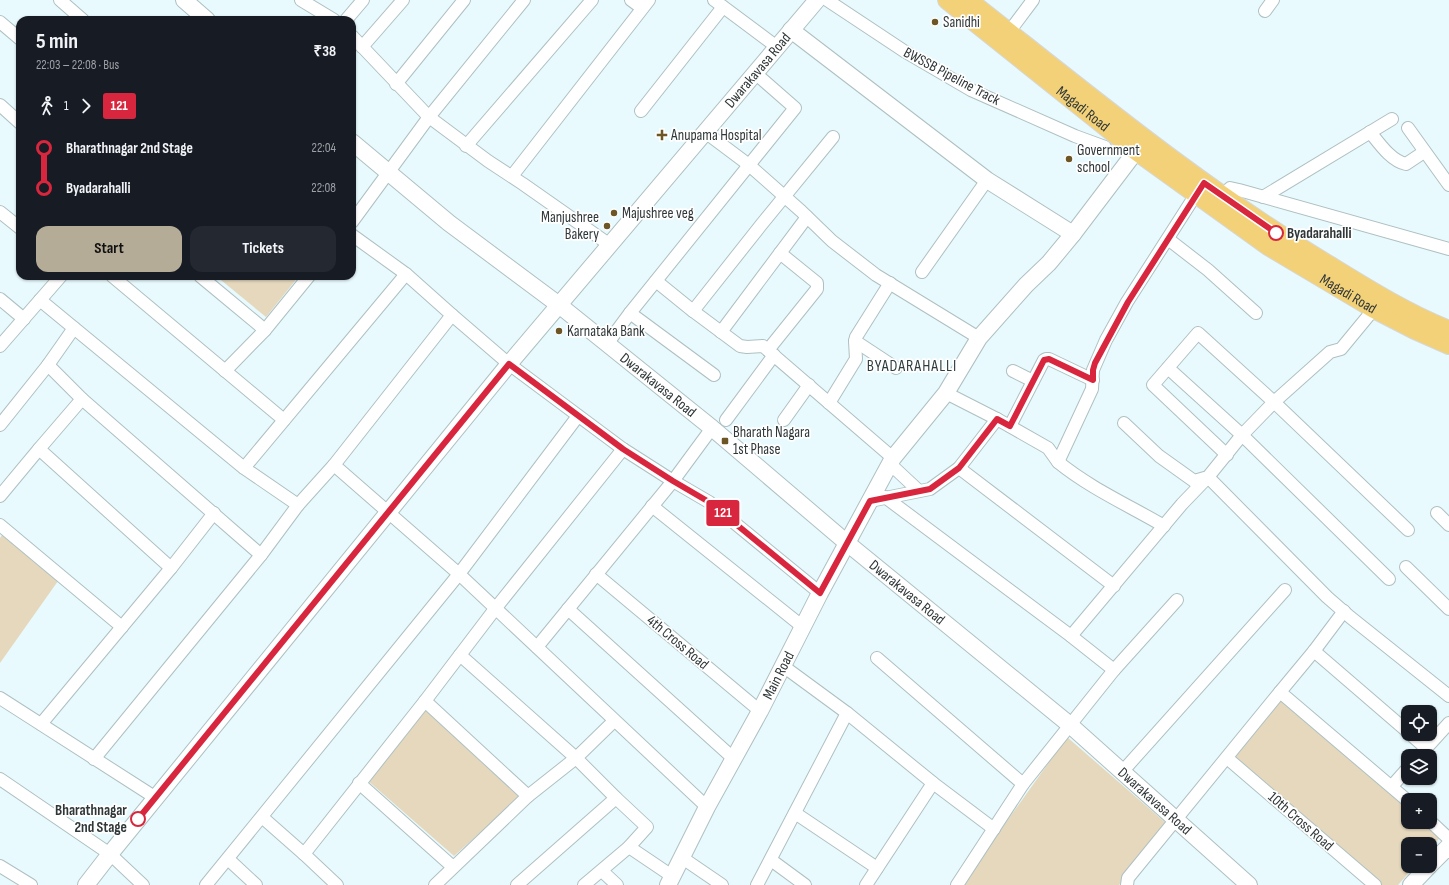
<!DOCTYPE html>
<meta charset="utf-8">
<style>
body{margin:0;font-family:"Sofia Sans Condensed",sans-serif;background:#242831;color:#f1f3f6;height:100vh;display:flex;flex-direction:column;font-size:15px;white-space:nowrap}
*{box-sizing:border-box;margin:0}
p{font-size:13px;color:#9ea1a6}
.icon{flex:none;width:22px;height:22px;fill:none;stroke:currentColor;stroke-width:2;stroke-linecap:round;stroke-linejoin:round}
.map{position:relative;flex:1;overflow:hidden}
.drawer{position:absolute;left:16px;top:16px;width:340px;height:264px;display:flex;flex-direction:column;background:#171b24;border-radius:12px;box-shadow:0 1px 3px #0004}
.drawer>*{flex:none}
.badge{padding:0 8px;border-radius:3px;font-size:14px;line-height:26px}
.tools{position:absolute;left:1401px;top:705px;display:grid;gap:8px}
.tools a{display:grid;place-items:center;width:36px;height:36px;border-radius:8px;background:#171b24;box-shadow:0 1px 3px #0004;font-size:20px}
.map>.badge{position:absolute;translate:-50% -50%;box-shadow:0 0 0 2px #fff}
.legs{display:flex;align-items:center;gap:6px;height:44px;padding:0 20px;font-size:13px}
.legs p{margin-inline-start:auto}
.head{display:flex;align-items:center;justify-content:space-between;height:68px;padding:0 20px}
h1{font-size:22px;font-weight:700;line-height:30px}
.primary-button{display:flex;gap:8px;margin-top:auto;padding:8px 20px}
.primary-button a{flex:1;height:46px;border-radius:12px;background:#b5ac98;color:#111;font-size:16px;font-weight:700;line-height:46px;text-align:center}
.primary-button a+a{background:#242831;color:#f1f3f6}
ul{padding:0 20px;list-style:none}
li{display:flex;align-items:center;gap:14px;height:40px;font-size:15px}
li i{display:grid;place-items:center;width:6px;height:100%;margin:0 5px;background:currentColor}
li i::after{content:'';width:10px;height:10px;margin:-5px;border:3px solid;border-radius:50%;background:#171b24}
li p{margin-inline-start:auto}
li:first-child i{background:linear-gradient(#0000 50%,currentColor 0)}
li:last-child i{background:linear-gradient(currentColor 50%,#0000 0)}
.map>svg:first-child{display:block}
.green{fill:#e5d8bd}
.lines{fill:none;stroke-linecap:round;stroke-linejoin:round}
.street-casing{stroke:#afc0c2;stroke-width:14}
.secondary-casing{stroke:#afc0c2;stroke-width:18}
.primary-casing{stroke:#d6d7d7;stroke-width:20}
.street{stroke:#fff;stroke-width:12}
.secondary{stroke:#fff;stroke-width:16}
.primary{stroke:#f2d179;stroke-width:18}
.line-1-casing{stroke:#fff;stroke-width:9}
.line-1{stroke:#d7263d;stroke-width:6}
.poi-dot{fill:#6c5626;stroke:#fff;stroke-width:1.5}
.stop-1-dot{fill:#fff;stroke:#d7263d;stroke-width:2}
.labels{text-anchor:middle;stroke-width:3.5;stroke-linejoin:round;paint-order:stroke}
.poi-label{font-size:15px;fill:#303738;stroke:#fff;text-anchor:start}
.street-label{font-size:15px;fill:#303738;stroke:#fff}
.stop-label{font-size:15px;font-weight:bold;fill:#303738;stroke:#fff;text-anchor:start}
.neighbourhood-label{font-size:16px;letter-spacing:1px;fill:#2e3c3e;stroke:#fff}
</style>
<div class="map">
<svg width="1449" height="885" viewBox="0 0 1449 885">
<rect width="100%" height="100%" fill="#e8fafd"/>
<!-- green -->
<g class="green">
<polygon points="216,276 299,276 266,317"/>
<polygon points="2,535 58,581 0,663 0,538"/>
<polygon points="1286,691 1408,800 1408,822 1430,822 1445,832 1430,849 1430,844 1408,844 1408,866 1415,866 1398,885 1380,885 1231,753"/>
<polygon points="425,710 520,797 454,856 367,780"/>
<polygon points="1067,737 1167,824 1119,885 963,885 982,856"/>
</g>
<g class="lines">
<defs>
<g id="street">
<polyline points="60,0 83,20"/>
<polyline points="301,0 334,20"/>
<polyline points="631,0 642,8"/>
<polyline points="714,0 777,47"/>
<polyline points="827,0 904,51 971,90 1075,136 1105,147"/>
<polyline points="1265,11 1273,0"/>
<polyline points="346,20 363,0"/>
<polyline points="0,22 20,39"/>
<polyline points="1009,32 1033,0"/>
<polyline points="352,36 429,117 488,161 523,184 610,245"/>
<polyline points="362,47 403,0"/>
<polyline points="396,84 464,0"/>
<polyline points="0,105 20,123"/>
<polyline points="641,111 723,7"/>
<polyline points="1408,128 1449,185"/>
<polyline points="705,132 749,165 801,211 832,241 876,275 979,338"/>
<path d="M 1370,132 C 1379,143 1391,161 1406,164 L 1424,152"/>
<polyline points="466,146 592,0"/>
<polyline points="512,176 649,0"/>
<polyline points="1263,197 1392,119"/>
<polyline points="1218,201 1230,188 1239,190 1449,249"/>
<polyline points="0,212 20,228"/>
<polyline points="352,222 429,117 524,0"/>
<polyline points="352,235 406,274 452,315 509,364 623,449 673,481 709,502 820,593"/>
<polyline points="1168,239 1208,270 1256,313"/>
<polyline points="922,272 987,180"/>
<polyline points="112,276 284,420"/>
<polyline points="200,276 265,330"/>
<polyline points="656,281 693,311 740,346 747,347 763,346 893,458"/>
<polyline points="0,299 24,319"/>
<polyline points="40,300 244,468 298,505"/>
<polyline points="693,311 761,225 833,137"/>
<polyline points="630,313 714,375"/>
<polyline points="721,332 807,217"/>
<polyline points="855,341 896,368"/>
<polyline points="607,344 630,313 795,108 755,73"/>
<polyline points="0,346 61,276"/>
<polyline points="768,350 817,289 817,283 780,253"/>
<polyline points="48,365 82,399"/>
<polyline points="1168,368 1242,435 1389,579"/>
<polyline points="225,371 265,330 309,276"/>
<polyline points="1013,371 1033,381"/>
<polyline points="946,393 997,419"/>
<polyline points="829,403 856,359 855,341 856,337 890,283"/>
<polyline points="726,420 774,355"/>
<polyline points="784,420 809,385"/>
<polyline points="1124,423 1159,456 1194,481 1208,477 1242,435 1274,402 1330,352 1341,349 1374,309"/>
<polyline points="0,425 48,365 74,328"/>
<polyline points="1010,426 1044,360 1046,359 1049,359 1093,380"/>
<polyline points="39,449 82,399 261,555"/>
<polyline points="1227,455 1153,385 1198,333 1274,402 1408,530"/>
<path d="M 1058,462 C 1090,488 1128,505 1164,526"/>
<polyline points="889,463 919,491"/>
<polyline points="334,465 459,574 707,807"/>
<polyline points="244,468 406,274"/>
<polyline points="959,468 1114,586"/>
<polyline points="0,496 39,449 171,568"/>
<polyline points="885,497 1071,636 1114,670"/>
<polyline points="870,501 930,489 959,468 997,419 1048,448 1058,462 1092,389 1093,370 1106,340 1127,302 1200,188"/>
<polyline points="652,506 803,627"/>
<polyline points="1437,513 1449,525"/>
<polyline points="0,525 122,627"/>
<polyline points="1406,567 1449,609"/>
<polyline points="596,574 760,711"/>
<polyline points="568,609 733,758"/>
<polyline points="1071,636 1182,504 1208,477 1327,597 1350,617 1449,696"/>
<polyline points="537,647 673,481 712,428"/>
<polyline points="1314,651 1408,732"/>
<polyline points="460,655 576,758 616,798 647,827 629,847 584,885"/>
<polyline points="877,658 1023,784"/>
<polyline points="783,666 847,713 933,783 994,829"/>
<polyline points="1280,692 1314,651 1344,611"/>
<polyline points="0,698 156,798"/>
<polyline points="425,701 528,796"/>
<polyline points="41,724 171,568 214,513"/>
<polyline points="1410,734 1426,748"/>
<polyline points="1419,756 1449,723"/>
<polyline points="1227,758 1375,885"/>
<polyline points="94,759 261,555 298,505 334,465 452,315"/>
<polyline points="1122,772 1285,590"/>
<polyline points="0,779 110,854 143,885"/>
<polyline points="359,783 453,867"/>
<polyline points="1392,786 1408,768"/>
<polyline points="795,813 877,868"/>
<polyline points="262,817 304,854"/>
<polyline points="1430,821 1449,839"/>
<polyline points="629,847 672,876"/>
<polyline points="681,857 722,885"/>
<polyline points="228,859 256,885"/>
<polyline points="771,860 805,885"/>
<polyline points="0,866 31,885"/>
<polyline points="602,871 617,885"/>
<polyline points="206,885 459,574 578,416"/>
<polyline points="337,885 304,854 425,701 495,609 623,449"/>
<polyline points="435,885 528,796 576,758 614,721"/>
<polyline points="517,885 616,798"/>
<polyline points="757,885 847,713"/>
<polyline points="866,885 933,783"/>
<polyline points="957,885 1023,784 1114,670 1177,600"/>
<polyline points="1127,885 1128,878 1280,692 1408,801"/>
</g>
<g id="secondary">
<polyline points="184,0 207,20"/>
<polyline points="791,30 987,180 1073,234 1136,151"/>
<path id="s1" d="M 352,142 L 449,223 L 559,305 L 712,428 L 847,543 L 1070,725 L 1249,885"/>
<polyline points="1430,865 1449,846"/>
<path id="s2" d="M 86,885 L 110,854 L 509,364 L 817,0"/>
<path id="s3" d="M 668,885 L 707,807 L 760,711 L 820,593 L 893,458 L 946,393 L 979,338 L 1026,285 L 1049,263 L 1073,234"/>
<polyline points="1411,885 1429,866"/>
</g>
<g id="primary">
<path id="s4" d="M 947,0 L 1136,151 L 1268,246 L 1374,309 L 1415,330 L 1449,345"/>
<path d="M 968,0 C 1084,91 1198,186 1324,262 C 1365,287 1404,312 1449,330"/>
</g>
</defs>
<!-- street casing -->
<use href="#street" class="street-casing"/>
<!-- secondary casing -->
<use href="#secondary" class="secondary-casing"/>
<!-- primary casing -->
<use href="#primary" class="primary-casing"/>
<!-- street -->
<use href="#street" class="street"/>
<!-- secondary -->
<use href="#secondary" class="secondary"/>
<!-- primary -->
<use href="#primary" class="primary"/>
</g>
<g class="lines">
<defs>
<polyline id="line-1" points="138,819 509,364 623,449 673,481 709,502 820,593 870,501 930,489 959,468 997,419 1010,426 1044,360 1049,359 1093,380 1093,370 1095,363 1128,302 1204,183 1276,233"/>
</defs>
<!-- line-1 casing -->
<use href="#line-1" class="line-1-casing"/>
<!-- line-1 -->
<use href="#line-1" class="line-1"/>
</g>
<!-- markers -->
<g class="poi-dot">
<circle cx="935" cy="22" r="4"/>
<path d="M660 129h4v4h4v4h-4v4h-4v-4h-4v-4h4z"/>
<circle cx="1069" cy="159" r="4"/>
<circle cx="614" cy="213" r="4"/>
<circle cx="607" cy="226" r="4"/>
<circle cx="559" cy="331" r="4"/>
<rect x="721" y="437" width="8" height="8" rx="2"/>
</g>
<g class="stop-1-dot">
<circle cx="1276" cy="233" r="7"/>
<circle cx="138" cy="819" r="7"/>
</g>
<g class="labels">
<!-- poi labels -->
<g class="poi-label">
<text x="943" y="27">Sanidhi</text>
<text x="671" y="140">Anupama Hospital</text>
<text x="1077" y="155">Government<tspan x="1077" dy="17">school</tspan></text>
<text x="622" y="218">Majushree veg</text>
<text x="599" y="222" text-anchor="end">Manjushree<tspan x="599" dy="17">Bakery</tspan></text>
<text x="567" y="336">Karnataka Bank</text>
<text x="733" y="437">Bharath Nagara<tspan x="733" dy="17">1st Phase</tspan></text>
</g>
<!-- street labels -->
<g class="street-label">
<text dy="5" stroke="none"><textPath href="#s2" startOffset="1056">Dwarakavasa Road</textPath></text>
<text transform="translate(952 76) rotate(28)" y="5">BWSSB Pipeline Track</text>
<text dy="5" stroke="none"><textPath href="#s4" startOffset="174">Magadi Road</textPath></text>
<text dy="5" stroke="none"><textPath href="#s4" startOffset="498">Magadi Road</textPath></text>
<text dy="5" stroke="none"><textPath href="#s1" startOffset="391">Dwarakavasa Road</textPath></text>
<text dy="5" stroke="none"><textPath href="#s1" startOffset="715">Dwarakavasa Road</textPath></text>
<text transform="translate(678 642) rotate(40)" y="5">4th Cross Road</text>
<text dy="5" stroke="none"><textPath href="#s3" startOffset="237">Main Road</textPath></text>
<text dy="5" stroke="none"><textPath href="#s1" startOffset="1039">Dwarakavasa Road</textPath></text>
<text transform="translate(1301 821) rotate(41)" y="5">10th Cross Road</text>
</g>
<!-- stop labels -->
<g class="stop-label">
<text x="1287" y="238">Byadarahalli</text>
<text x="127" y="815" text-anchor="end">Bharathnagar<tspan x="127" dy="17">2nd Stage</tspan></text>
</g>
<!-- neighbourhood labels -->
<g class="neighbourhood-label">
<text x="912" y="371">BYADARAHALLI</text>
</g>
</g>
</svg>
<div class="tools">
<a><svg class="icon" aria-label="locate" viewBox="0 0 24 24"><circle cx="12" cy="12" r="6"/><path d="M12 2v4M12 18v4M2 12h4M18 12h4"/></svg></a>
<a><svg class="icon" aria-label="layers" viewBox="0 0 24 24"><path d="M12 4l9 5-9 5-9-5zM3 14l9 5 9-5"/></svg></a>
<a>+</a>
<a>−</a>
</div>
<b class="badge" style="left:723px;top:513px;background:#d7263d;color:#fff">121</b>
<section class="drawer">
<div class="head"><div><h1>5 min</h1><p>22:03 – 22:08 · Bus</p></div><b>₹38</b></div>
<div class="legs"><svg class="icon" aria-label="walk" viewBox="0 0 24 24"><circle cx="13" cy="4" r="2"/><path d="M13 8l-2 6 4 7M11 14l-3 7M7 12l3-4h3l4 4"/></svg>1<svg class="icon" aria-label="forward" viewBox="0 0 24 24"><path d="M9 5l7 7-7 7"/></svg><b class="badge" style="background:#d7263d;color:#fff">121</b></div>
<ul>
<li><i style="color:#d7263d"></i><b>Bharathnagar 2nd Stage</b><p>22:04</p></li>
<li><i style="color:#d7263d"></i><b>Byadarahalli</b><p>22:08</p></li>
</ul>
<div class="primary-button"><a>Start</a><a>Tickets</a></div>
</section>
</div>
